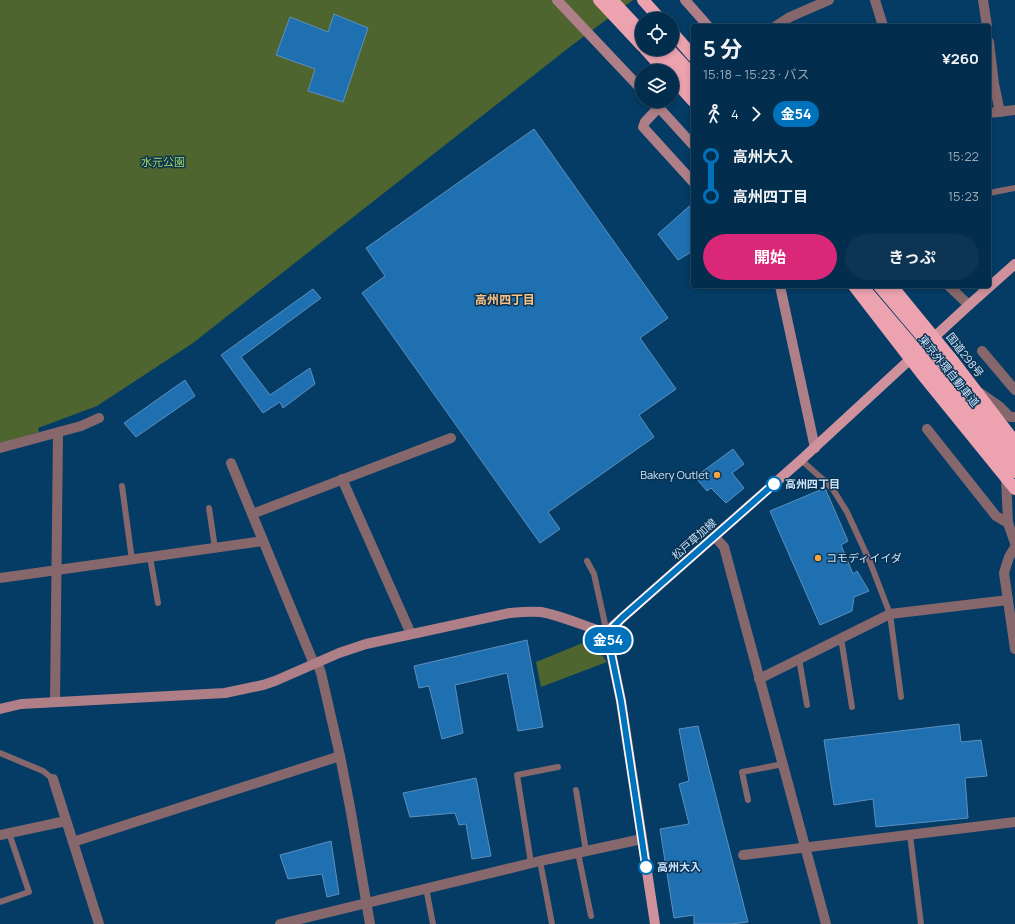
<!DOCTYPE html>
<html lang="ja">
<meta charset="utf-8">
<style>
body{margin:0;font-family:Manrope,"Noto Sans JP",sans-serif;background:#0d3553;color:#f1f3f6;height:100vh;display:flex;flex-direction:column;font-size:15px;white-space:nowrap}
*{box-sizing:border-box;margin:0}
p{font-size:13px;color:#97a8b5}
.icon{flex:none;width:22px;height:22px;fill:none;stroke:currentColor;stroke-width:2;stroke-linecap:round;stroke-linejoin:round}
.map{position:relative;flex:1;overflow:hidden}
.panel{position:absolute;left:691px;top:24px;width:300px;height:264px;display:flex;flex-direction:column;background:#032d4c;border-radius:4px;box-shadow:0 2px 6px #0003,0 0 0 1px #244964}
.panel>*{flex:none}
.badge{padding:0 8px;border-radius:13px;font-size:14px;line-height:26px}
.controls{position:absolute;left:635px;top:12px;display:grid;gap:8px}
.controls a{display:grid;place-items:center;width:44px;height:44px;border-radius:50%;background:#032d4c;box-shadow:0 2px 6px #0003,0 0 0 1px #244964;font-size:20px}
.map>.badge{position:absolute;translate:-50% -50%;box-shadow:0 0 0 2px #fff}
.legs{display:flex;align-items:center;gap:6px;height:44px;padding:0 12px;font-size:13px}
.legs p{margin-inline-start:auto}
.overview{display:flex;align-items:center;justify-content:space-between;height:68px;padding:0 12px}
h1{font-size:22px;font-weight:700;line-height:30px}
.button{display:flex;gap:8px;margin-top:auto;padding:8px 12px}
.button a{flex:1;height:46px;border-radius:24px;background:#db2777;color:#fff;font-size:16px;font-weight:700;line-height:46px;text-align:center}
.button a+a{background:#0d3553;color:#f1f3f6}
ul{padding:0 12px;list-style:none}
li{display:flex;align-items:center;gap:14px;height:40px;font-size:15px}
li i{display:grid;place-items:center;width:6px;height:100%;margin:0 5px;background:currentColor}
li i::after{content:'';width:10px;height:10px;margin:-5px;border:3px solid;border-radius:50%;background:#032d4c}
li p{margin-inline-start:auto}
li:first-child i{background:linear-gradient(#0000 50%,currentColor 0)}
li:last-child i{background:linear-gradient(currentColor 50%,#0000 0)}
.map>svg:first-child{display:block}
.green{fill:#4f652f}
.building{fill:#1f70b0;stroke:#5d8fbe}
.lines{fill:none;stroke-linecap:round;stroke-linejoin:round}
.lane{stroke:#86676c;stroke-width:6}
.street{stroke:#86676c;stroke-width:10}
.secondary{stroke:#af7f87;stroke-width:10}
.primary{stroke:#cf929c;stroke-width:10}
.highway{stroke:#eca2af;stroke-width:12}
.highway-bridge{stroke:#eca2af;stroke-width:12}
.line-1-casing{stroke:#fff;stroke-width:9}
.line-1{stroke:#0072bc;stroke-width:6}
.poi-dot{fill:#f4a443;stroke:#0a3251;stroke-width:1.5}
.stop-1-dot{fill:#fff;stroke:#0072bc;stroke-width:2}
.labels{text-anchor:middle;stroke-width:3;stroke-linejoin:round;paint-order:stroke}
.park-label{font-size:11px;fill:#a7d660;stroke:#0a3251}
.street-label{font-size:11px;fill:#cbe5fe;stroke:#0a3251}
.poi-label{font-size:11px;fill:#cbe5fe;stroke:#0a3251;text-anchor:end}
.stop-label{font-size:11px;font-weight:bold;fill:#cbe5fe;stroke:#0a3251;text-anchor:start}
.neighbourhood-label{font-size:12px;font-weight:bold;fill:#fbc286;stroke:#0a3251}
</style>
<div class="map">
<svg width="1015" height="924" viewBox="0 0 1015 924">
<rect width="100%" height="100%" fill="#043c65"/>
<!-- green -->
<g class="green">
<polygon points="0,0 633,0 571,46 193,343 97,406 38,428 39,432 0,444"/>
<polygon points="590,640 607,662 541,687 536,662"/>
</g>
<!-- building -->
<g class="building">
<polygon points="334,14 368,28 343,102 308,91 315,69 276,55 290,17 328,32"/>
<polygon points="534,129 668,318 640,338 676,389 639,415 654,437 548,512 560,529 540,543 362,293 385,276 366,248"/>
<polygon points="693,203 693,251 678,260 658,234"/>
<polygon points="313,289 321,298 241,357 270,395 310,368 315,384 283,408 280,402 263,413 221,355"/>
<polygon points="185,380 195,396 136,437 124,423"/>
<polygon points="733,449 744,464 732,473 744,488 726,503 711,488 707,491 695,477"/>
<polygon points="825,488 848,541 841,545 853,574 857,571 869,591 854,597 852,611 820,625 770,511"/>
<polygon points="527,640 543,727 518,731 507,673 455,685 463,733 442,739 429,686 419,688 414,666"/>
<polygon points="959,724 961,742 981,740 987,776 965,778 968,818 876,827 873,799 834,805 824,740"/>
<polygon points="698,726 748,922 731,924 694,924 694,915 674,918 660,829 689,824 679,784 689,781 679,729"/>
<polygon points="476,778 491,856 472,859 466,824 459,825 455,813 410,817 403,793"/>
<polygon points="331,841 339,894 327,897 322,874 288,879 280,855"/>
</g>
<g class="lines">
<!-- lane -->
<g class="lane">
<polyline points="989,193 1015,188"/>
<polyline points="801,460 827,483 834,491 847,512 870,562 890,614 901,697"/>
<polyline points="122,486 132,560"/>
<polyline points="209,508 215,548"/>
<polyline points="150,557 158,603"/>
<polyline points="587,561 594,574 607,633"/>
<polyline points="841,638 852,707"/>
<polyline points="799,659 807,705"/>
<polyline points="0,753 43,771 53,779"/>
<polyline points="576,790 586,851"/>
<polyline points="748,800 742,772 783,764"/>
<polyline points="910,835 921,924"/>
<polyline points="578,853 591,916"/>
<polyline points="540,861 552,924"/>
<polyline points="531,863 517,775 558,767"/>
<polyline points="426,888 433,924"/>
<polyline points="0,902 29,892 9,833"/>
</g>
<!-- street -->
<g class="street">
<polyline points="875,0 883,26"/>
<polyline points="983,0 987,26"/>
<polyline points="776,26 790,17 829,0"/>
<polyline points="989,42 994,84 1000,112"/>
<polyline points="989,113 1015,110"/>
<polyline points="949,286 969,305"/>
<polyline points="982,351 1015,390"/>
<polyline points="979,392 999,406 1010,417 1015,417"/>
<polyline points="927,429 996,516 1008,523"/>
<polyline points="0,448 81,426 99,418"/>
<polyline points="231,463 314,664"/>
<polyline points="1006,477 1008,523 1015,543"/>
<polyline points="342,479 411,634"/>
<polyline points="252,514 451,438"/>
<polyline points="715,537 724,547 826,924"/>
<polyline points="1015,547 1009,557 1004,573 1015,649"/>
<polyline points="0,578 263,541"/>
<polyline points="317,662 321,673 340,756 350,807 370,924"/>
<polyline points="759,679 890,614 1008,600"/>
<polyline points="55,702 58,433"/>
<polyline points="53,779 99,924"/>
<polyline points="0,835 66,821"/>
<polyline points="73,842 340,756"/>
<polyline points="743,855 1015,822"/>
<polyline points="280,924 540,861 642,839"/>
</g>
<!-- secondary -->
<g class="secondary">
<polyline points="557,0 642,90"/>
<polyline points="685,0 708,26"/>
<polyline points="653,101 693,145"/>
<polyline points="659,107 645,122 643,127 693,182"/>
<polyline points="780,286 815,448"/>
<path d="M 0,709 L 21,704 L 225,693 L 263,685 L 275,681 L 339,653 L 366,644 L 510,613 C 520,612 530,611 541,612 C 564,616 585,627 607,633"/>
</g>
<!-- primary -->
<polyline class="primary" points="655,924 621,701 607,633 613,626 801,460 969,305 1015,264"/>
<!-- highway -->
<g class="highway">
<polyline points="599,0 642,46"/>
<polyline points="612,0 642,32"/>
<polyline points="643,0 660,19"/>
<polyline points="672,32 693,56"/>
<polyline points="645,49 665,71"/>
<polyline points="657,49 693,88"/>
<polyline points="669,49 693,75"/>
<polyline points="672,78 693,101"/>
<polyline points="854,286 925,378 1015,489"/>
<polyline points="892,286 950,357 1015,442"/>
</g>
<!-- highway-bridge -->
<g class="highway-bridge">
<polyline points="862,286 919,353 1015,472"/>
<polyline points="879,286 928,344 1015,457"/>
</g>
</g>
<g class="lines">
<defs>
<polyline id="line-1" points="646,867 621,701 607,633 622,618 774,484"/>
</defs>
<!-- line-1 casing -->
<use href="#line-1" class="line-1-casing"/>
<!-- line-1 -->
<use href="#line-1" class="line-1"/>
</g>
<!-- markers -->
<g class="poi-dot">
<circle cx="717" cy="475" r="4"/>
<circle cx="818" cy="558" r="4"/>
</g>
<g class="stop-1-dot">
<circle cx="774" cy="484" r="7"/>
<circle cx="646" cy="867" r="7"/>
</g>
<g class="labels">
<!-- park labels -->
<g class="park-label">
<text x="163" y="166">水元公園</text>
</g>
<!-- street labels -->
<g class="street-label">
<text transform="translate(965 355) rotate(52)" y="4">国道298号</text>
<text transform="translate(949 371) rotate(51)" y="4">東京外環自動車道</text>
<text transform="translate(694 539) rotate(-42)" y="4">松戸草加線</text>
</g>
<!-- poi labels -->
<g class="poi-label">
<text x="709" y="479">Bakery Outlet</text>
<text x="826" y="562" text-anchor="start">コモディイイダ</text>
</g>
<!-- stop labels -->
<g class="stop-label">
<text x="785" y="488">高州四丁目</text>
<text x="657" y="871">高州大入</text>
</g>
<!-- neighbourhood labels -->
<g class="neighbourhood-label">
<text x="505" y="304">高州四丁目</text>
</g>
</g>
</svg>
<div class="controls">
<a><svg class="icon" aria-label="locate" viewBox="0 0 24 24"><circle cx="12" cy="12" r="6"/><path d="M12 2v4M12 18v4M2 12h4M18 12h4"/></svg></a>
<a><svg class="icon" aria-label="layers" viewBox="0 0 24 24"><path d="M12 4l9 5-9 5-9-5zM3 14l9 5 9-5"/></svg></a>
</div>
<b class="badge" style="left:608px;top:640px;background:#0072bc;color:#fff">金54</b>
<section class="panel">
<div class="overview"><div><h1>5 分</h1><p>15:18 – 15:23 · バス</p></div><b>¥260</b></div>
<div class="legs"><svg class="icon" aria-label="walk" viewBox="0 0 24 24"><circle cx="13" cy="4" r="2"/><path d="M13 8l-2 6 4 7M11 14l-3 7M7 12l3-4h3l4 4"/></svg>4<svg class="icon" aria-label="forward" viewBox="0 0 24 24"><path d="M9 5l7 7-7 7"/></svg><b class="badge" style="background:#0072bc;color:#fff">金54</b></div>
<ul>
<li><i style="color:#0072bc"></i><b>高州大入</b><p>15:22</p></li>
<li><i style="color:#0072bc"></i><b>高州四丁目</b><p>15:23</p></li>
</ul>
<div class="button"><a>開始</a><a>きっぷ</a></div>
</section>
</div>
